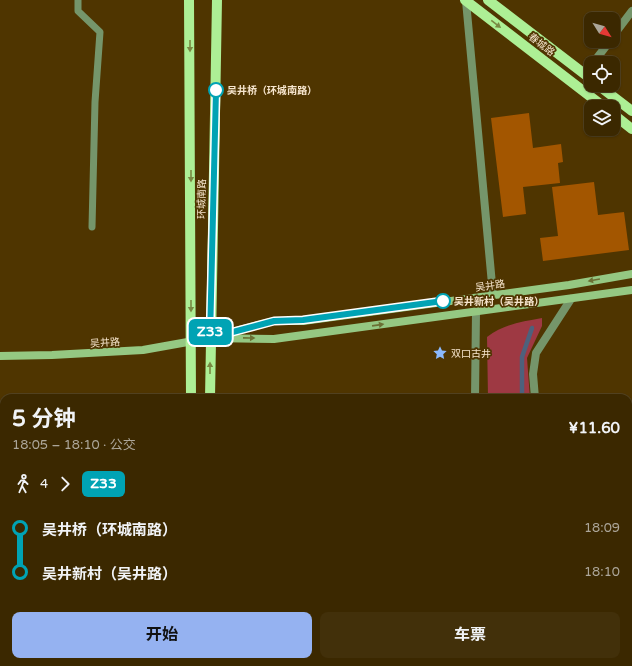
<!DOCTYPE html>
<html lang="zh">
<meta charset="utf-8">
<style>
body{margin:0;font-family:"Varela Round","Noto Sans SC",sans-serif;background:#42300a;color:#f1f3f6;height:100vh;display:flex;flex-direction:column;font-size:15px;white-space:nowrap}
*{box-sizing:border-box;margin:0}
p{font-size:13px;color:#aca699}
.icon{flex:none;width:22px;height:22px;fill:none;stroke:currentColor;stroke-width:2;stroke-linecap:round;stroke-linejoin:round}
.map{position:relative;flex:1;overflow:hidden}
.panel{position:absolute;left:0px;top:394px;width:632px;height:272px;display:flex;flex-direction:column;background:#3b2800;border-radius:12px 12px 0 0;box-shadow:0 1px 3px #0004,0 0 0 1px #544422}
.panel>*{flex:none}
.badge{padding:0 8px;border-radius:6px;font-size:14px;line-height:26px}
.needle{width:26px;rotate:127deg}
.buttons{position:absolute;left:584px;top:12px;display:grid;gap:8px}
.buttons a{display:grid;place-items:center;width:36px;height:36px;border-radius:8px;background:#3b2800;box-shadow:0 1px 3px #0004,0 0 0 1px #544422;font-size:20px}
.map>.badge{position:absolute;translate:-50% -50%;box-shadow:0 0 0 2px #fff}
.legs{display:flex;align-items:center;gap:6px;height:44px;padding:0 12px;font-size:13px}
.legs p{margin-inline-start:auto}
.head{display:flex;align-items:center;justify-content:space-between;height:68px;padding:0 12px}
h1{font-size:22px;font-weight:700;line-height:30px}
.cta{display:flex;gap:8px;margin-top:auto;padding:8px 12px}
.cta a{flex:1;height:46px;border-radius:8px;background:#95b2f1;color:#111;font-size:16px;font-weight:700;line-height:46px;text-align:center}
.cta a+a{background:#42300a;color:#f1f3f6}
ul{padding:0 12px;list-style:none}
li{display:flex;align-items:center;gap:14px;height:44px;font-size:15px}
li i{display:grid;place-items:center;width:6px;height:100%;margin:0 5px;background:currentColor}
li i::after{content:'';width:10px;height:10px;margin:-5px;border:3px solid;border-radius:50%;background:#3b2800}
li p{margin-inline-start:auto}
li:first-child i{background:linear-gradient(#0000 50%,currentColor 0)}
li:last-child i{background:linear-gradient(currentColor 50%,#0000 0)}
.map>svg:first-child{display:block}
.green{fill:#9e3943}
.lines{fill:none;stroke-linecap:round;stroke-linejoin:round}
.stream{stroke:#4d617c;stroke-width:4.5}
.building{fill:#a35600}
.path{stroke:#a7926c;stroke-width:2.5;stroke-dasharray:4 2;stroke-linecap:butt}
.lane{stroke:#75956a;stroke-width:7}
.street{stroke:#75956a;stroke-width:8}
.secondary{stroke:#95c882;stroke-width:8}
.primary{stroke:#adef95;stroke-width:10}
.oneway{fill:#798943}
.oneway2{fill:#6b7034}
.line-1-casing{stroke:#fff;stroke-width:9}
.line-1{stroke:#00a3b4;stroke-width:6}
.stop-1-dot{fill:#fff;stroke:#00a3b4;stroke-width:2}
.labels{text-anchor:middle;stroke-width:3.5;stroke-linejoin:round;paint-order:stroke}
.street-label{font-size:10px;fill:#f6e5cd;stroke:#4f3500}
.stop-label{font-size:10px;font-weight:bold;fill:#f6e5cd;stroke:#4f3500;text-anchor:start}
.poi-label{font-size:10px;fill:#f6e5cd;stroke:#4f3500;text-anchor:start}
</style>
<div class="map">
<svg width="632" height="666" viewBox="0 0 632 666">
<rect width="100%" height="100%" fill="#4f3500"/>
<!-- green -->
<path class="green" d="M 542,318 L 542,326 L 527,358 L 530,398 L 488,398 L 487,337 C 504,324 521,322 542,318 Z"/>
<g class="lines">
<!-- stream -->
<g class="stream">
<polyline points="522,398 522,357 532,328"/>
<polyline points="583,662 585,666"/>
</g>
</g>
<!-- building -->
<g class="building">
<polygon points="529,113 533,148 561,144 563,162 558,163 560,183 523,187 526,214 503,217 491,118"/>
<polygon points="594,182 598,215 624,212 629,250 543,261 540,238 558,236 552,187"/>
<rect x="27" y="662" width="50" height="4"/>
</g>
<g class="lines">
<!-- path -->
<polyline class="path" points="594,662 596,666"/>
<!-- lane -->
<g class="lane">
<polyline points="78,0 78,11 100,32 95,102 92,227"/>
<polyline points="628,532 632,531"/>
</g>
<!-- street -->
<g class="street">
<polyline points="466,1 493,295"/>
<polyline points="613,36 632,11"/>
<polyline points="593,63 610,41"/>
<polyline points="475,398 476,312"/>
<polyline points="535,398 533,374 536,353 571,299"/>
<polyline points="237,666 237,662"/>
<polyline points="473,666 473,662"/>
</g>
<!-- secondary -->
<g class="secondary">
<polyline points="220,335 274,321 303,321 569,285 632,274"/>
<polyline points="0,356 52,355 143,350 210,338 274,339 632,290"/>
</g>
<!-- primary -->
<g class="primary">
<polyline points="189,0 191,398"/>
<polyline points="465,0 604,107"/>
<polyline points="488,0 591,79"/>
<polyline points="598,85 632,111"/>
<polyline points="613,114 632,129"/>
<polyline points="210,398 217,0"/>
<polyline points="189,666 189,662"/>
<polyline points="208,666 208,662"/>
</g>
</g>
<!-- one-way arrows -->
<defs><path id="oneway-solid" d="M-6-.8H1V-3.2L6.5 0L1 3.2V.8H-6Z"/></defs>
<g class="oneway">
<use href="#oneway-solid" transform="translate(496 24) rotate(38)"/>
<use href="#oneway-solid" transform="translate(190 46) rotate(90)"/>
<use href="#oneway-solid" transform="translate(191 176) rotate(90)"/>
<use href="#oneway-solid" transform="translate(191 306) rotate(90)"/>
<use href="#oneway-solid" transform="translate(210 368) rotate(-90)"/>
</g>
<g class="oneway2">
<use href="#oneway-solid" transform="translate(594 280) rotate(170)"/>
<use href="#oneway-solid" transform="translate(378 325) rotate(-8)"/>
<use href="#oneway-solid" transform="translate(249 338) rotate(1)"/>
</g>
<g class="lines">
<defs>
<polyline id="line-1" points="216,90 210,338 274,321 303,320 443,301"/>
</defs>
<!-- line-1 casing -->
<use href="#line-1" class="line-1-casing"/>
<!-- line-1 -->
<use href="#line-1" class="line-1"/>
</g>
<!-- icons -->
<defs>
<symbol id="sight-bare" viewBox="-9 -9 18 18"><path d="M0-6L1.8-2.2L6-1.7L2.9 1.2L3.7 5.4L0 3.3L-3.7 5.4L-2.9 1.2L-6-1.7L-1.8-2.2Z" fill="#8bb9fc" stroke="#4f3500" stroke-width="2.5" paint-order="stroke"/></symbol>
</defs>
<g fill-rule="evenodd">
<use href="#sight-bare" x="430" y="343" width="20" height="20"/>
</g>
<!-- markers -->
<g class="stop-1-dot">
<circle cx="216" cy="90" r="7"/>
<circle cx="443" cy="301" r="7"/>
</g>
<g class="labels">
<!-- street labels -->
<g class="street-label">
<text transform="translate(542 44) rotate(38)" y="4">春城路</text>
<text transform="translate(201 199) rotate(-89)" y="4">环城南路</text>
<text transform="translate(490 285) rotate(-8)" y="4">吴井路</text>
<text transform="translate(105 342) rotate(-4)" y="4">吴井路</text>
</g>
<!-- stop labels -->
<g class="stop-label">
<text x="227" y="94">吴井桥（环城南路）</text>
<text x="454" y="305">吴井新村（吴井路）</text>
</g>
<!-- poi labels -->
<g class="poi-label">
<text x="451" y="357">双口古井</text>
</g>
</g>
</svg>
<div class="buttons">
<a><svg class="needle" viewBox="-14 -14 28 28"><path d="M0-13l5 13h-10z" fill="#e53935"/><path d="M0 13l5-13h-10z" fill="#aca699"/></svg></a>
<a><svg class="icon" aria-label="locate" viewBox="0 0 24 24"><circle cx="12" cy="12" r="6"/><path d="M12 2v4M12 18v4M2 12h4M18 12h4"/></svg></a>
<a><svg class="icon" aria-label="layers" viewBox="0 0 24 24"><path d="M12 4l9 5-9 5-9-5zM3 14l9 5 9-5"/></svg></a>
</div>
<b class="badge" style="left:210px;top:332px;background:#00a3b4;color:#fff">Z33</b>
<section class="panel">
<div class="head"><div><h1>5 分钟</h1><p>18:05 – 18:10 · 公交</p></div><b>¥11.60</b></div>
<div class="legs"><svg class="icon" aria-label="walk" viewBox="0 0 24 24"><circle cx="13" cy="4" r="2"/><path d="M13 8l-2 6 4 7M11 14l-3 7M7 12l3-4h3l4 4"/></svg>4<svg class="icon" aria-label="forward" viewBox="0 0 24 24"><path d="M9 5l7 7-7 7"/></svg><b class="badge" style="background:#00a3b4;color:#fff">Z33</b></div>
<ul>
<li><i style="color:#00a3b4"></i><b>吴井桥（环城南路）</b><p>18:09</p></li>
<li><i style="color:#00a3b4"></i><b>吴井新村（吴井路）</b><p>18:10</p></li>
</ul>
<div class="cta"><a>开始</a><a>车票</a></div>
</section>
</div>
